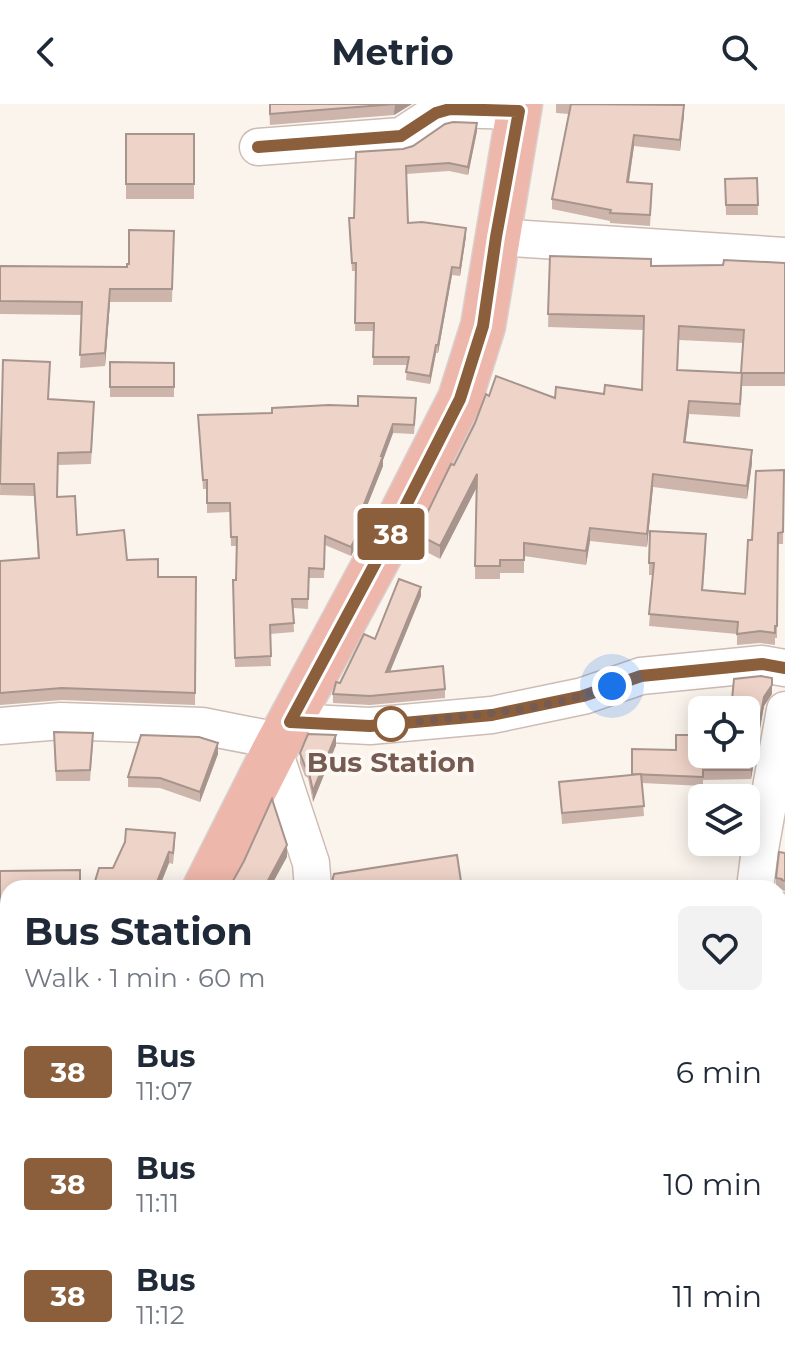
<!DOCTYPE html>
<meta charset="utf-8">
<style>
body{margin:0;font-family:Montserrat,sans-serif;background:#f2f2f3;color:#1f2937;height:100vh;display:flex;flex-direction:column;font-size:30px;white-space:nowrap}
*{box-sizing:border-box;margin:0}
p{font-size:26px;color:#747a83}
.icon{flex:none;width:44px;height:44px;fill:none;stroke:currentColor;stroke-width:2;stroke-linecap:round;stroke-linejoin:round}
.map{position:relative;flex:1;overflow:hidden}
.sheet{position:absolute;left:0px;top:776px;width:786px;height:490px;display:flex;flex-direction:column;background:#fff;border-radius:24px 24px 0 0;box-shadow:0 4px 20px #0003}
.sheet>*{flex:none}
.badge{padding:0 16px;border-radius:6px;font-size:28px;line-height:52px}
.tools{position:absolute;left:688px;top:592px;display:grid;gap:16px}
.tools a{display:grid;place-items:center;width:72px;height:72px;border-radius:12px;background:#fff;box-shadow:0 4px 20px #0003;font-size:40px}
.you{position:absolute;width:40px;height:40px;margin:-20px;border:6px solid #fff;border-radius:50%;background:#1a73e8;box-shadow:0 0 0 12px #1a73e833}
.map>.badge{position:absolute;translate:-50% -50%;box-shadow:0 0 0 4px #fff}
.round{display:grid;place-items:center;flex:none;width:84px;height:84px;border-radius:12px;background:#f2f2f3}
.summary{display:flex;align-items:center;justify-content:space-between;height:136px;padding:0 24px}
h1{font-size:38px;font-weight:700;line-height:60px}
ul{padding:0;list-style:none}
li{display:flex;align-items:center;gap:24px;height:112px;padding:0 24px}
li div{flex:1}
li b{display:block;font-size:30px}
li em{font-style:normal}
li .badge{min-width:88px;font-weight:700;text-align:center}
header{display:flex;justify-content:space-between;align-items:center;height:104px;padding:0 24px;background:#fff;font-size:36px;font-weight:700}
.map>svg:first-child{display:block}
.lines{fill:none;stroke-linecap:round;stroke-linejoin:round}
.minor-casing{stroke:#cdbcb4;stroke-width:39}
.highway-casing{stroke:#d8d1cf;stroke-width:47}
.minor{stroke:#fff;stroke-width:36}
.highway{stroke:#eeb7ab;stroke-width:44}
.wall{fill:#cdb5ac;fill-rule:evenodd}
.shaded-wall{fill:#a7948c}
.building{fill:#eed3c8;stroke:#a7948c;stroke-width:2;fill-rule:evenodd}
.line-casing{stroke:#fff;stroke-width:18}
.line{stroke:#8b5e3c;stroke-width:12}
.walk{stroke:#755b52;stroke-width:8;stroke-dasharray:0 14.4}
.stop-dot{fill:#fff;stroke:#8b5e3c;stroke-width:4}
.labels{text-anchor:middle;stroke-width:7;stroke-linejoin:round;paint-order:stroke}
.stop-label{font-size:28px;font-weight:bold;fill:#755b52;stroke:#fef9f4}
</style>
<header><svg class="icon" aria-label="back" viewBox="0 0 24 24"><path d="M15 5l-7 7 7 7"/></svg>Metrio<svg class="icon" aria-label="search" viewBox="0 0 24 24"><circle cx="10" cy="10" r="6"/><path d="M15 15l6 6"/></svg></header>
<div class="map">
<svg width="785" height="1265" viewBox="0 0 785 1265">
<rect width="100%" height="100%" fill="#fbf4ed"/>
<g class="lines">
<defs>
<g id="minor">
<polyline points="258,43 401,32 436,9 450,5 519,7"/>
<polyline points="496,133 785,152"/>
<polyline points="290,618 370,622 492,611 583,592 641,572 762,560 785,564"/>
<polyline points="0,622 61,617 202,622 279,637"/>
<polyline points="274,647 311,759 313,784"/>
<polyline points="755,784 760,745 785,606"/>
<polyline points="778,807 785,808"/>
<polyline points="0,961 8,961"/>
<polyline points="778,1118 785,1118"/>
<polyline points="115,1265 115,1258"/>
<polyline points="708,1265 710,1258"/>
</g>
<g id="highway">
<polyline points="205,784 274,647 399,415 460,295 483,222 520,0"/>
<polyline points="0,1176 8,1161"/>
</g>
</defs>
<!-- minor casing -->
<use href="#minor" class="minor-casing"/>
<!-- highway casing -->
<use href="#highway" class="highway-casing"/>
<!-- minor -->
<use href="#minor" class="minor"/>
<!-- highway -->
<use href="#highway" class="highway"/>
</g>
<!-- wall -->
<g class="wall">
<polygon points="269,0 412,0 394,11 270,21"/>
<polygon points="556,0 677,0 684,11 680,47 634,42 629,78 652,91 650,122 610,119 610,117 552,105 552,95 569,10 556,9"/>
<polygon points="477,27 468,71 449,67 406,70 408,119 466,132 460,172 452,171 438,249 436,249 430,280 406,276 407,261 373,261 374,227 355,227 356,167 352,167 349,122 403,45"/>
<rect x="126" y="30" width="68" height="65"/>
<polygon points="757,74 758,111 726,111 725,75"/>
<polygon points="174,127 172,198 110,198 105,262 80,264 82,211 0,210 0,162 127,163 129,160"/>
<path d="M 550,152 L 651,162 L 785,159 L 785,282 L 742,282 L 740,313 L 689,310 L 685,338 L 752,359 L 747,395 L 653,383 L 647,443 L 590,437 L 586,461 L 524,452 L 524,469 L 500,469 L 500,475 L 475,475 L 476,383 L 440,455 L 417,443 L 417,430 L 454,361 L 489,292 L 555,294 L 642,286 L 643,226 L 548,223 ZM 679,236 L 743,239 L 741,269 L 678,266 Z"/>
<polygon points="3,256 49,295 94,309 91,360 58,361 57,393 77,431 158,473 196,473 195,601 62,596 0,601 0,457 38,454 34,392 0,391"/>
<polygon points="110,258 174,259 174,293 110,293"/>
<polygon points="416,304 414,330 393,329 383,356 383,362 362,414 365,425 351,452 325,441 324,474 309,474 308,505 293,504 294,528 270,530 271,562 235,563 233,476 236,476 237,442 231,442 230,408 207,409 207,385 203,385 198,311"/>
<polygon points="784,366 783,440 778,440 777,534 775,534 775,541 760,539 737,541 737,530 649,522 653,471 649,471 649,459 706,442 703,486 745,490 752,436"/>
<polygon points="421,492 390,568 445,585 445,594 370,601 333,599 333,590 340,579 375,535"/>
<polygon points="772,590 764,602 751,675 703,676 703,682 642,679 644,712 562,720 559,678 632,671 632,645 702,650 746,606"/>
<polygon points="54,639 93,639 90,677 56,677"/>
<polygon points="336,641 313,698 308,674 305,672 300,659 300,649"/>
<polygon points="218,650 200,698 160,684 128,683 128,673"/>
<polygon points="175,740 173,760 169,759 159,784 93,784 113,764"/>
<polygon points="785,749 785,787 782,786 782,785 776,784 776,774"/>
<polygon points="0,767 8,784 8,810 1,811 2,855 5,906 8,906 8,940 0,941"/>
<polygon points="0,970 8,971 8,1077 0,1076"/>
<polygon points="0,1214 98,1265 0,1265"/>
</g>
<!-- shaded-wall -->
<g class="shaded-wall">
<polygon points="395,0 412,0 394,11"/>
<polygon points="684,1 684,11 680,47 680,36"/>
<polygon points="477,19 477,27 468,71 468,63"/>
<polygon points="634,31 634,42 627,89 627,78"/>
<polygon points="466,124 466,132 460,172 460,164"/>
<polygon points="452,163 452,171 438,249 438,241"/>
<polygon points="110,185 110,198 105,262 105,249"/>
<polygon points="436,241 436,249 430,280 430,272"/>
<polygon points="689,297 689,310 684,351 684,338"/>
<polygon points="393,320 393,329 383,356 383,362 359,422 359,413"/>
<polygon points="752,346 752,359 747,395 747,382"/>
<polygon points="477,370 477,383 440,455 440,442"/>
<polygon points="653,370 653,383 647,443 647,430"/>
<polygon points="365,415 365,425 351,452 351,443"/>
<polygon points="590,424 590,437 586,461 586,447"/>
<polygon points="421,483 421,492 386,577 386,568"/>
<polygon points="772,574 772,590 764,602 751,675 751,666 764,593"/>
<polygon points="336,631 336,641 313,698 313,687"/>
<polygon points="218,639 218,650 200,698 200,688"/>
<polygon points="287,741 287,753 270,784 264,784"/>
<polygon points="169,748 169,759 159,784 155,784"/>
<polygon points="785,1033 785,1051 778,1063 778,1045"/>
</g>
<!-- building -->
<g class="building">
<polygon points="270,0 395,0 270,10"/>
<polygon points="571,0 684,1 680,36 634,31 627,78 652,80 650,111 610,109 611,106 552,95"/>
<polygon points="453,18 477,19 468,63 449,59 406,62 408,119 422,118 466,124 460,164 452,163 438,241 436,241 430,272 406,268 409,253 373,253 374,219 355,219 356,159 352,159 349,114 354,114 356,48 403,45 413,42 445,20"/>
<rect x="126" y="30" width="68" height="50"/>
<polygon points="757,74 758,101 726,101 725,75"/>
<polygon points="129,126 174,127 172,185 110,185 105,249 80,251 82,198 0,197 0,162 127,163 127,160 129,160"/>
<path d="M 550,152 L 651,155 L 651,162 L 723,161 L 724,156 L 785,159 L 785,269 L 742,269 L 740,300 L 689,297 L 684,338 L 752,346 L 747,382 L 653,370 L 647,430 L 590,424 L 586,447 L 524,439 L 524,456 L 500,456 L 500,462 L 475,462 L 477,370 L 440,442 L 417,430 L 451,360 L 454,361 L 475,319 L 486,290 L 489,292 L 496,272 L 555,294 L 556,283 L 604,290 L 605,281 L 642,286 L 644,212 L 548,210 ZM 679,222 L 744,226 L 741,269 L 677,266 Z"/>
<polygon points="3,256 50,258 48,295 94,298 91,348 58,349 57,393 75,392 77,431 124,426 127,456 158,455 158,473 196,473 195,589 62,584 0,589 0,457 39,454 34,380 0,380"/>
<polygon points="110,258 174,259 174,283 110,283"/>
<polygon points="358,292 416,294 414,321 393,320 381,352 383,352 359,413 365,415 351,443 325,432 324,465 309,464 308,495 292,495 294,519 270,521 271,552 235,554 233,476 236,476 237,433 231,433 230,399 207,399 207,376 203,376 198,311 272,309 272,304 329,301 358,302"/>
<polygon points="784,366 783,428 778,429 777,522 775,522 775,529 760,527 737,530 738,518 649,510 654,459 649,459 650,427 706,430 702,486 745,490 748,436 752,436 756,367"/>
<polygon points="399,475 421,483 386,568 443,562 445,585 370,592 333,590 336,578 340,579 364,530 375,535"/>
<polygon points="761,572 772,574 772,581 764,593 751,666 703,666 703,673 632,670 632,645 676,646 676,631 702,631 702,650 746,650 746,606 731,606 734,575"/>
<polygon points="54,628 93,629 90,666 56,667"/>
<polygon points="308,630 336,631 313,687 308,664 305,662 300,649"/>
<polygon points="141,631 199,633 218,639 200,688 160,674 128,673"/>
<polygon points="641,670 644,702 562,709 559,678"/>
<polygon points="272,695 287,741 264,784 229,784 244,757"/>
<polygon points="126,725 175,729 173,749 169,748 155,783 93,784 99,764 113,764 125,738"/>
<polygon points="779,748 785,749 785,777 782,776 782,775 776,774"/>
<polygon points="457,751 462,784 328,784 332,778 334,770"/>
<polygon points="80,766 80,784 8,784 8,800 1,800 2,855 4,855 5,906 8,906 8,929 0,930 0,767"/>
<polygon points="778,873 785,874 785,1033 778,1045"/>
<polygon points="0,970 8,971 8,1066 0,1065"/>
<polygon points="8,1199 8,1258 96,1258 98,1265 53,1265 3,1259 0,1265 0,1214"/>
<polygon points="135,1258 212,1258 212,1260 222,1258 263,1258 264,1265 132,1265"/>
<polygon points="488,1258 687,1258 686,1265 487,1265"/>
</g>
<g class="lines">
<defs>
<polyline id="line" points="258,43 401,32 436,9 450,5 519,7 496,133 483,222 460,295 399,415 290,618 370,622 492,611 583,592 641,572 762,560 785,564"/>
</defs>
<!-- line casing -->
<use href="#line" class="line-casing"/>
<!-- line -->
<use href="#line" class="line"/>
<!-- walk -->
<path class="walk" d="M 391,620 C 466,612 540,608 612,582"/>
</g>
<!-- markers -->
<circle class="stop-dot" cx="391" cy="620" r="16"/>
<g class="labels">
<!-- stop labels -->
<g class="stop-label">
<text x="391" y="668">Bus Station</text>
</g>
</g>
</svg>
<div class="tools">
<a><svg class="icon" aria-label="locate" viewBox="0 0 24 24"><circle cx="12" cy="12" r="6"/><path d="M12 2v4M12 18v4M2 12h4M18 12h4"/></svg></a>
<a><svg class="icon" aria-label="layers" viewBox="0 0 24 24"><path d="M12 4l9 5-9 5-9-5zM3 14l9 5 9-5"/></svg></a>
</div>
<div class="you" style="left:612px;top:582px"></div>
<b class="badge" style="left:391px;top:430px;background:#8b5e3c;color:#fff">38</b>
<section class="sheet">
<div class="summary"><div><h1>Bus Station</h1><p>Walk · 1 min · 60 m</p></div><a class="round"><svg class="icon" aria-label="heart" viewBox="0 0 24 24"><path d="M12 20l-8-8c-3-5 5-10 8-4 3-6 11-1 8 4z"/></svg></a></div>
<ul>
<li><span class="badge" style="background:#8b5e3c;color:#fff">38</span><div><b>Bus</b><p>11:07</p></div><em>6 min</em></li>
<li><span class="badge" style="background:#8b5e3c;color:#fff">38</span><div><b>Bus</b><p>11:11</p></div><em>10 min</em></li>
<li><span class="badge" style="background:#8b5e3c;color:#fff">38</span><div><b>Bus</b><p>11:12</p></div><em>11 min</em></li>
</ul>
</section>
</div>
